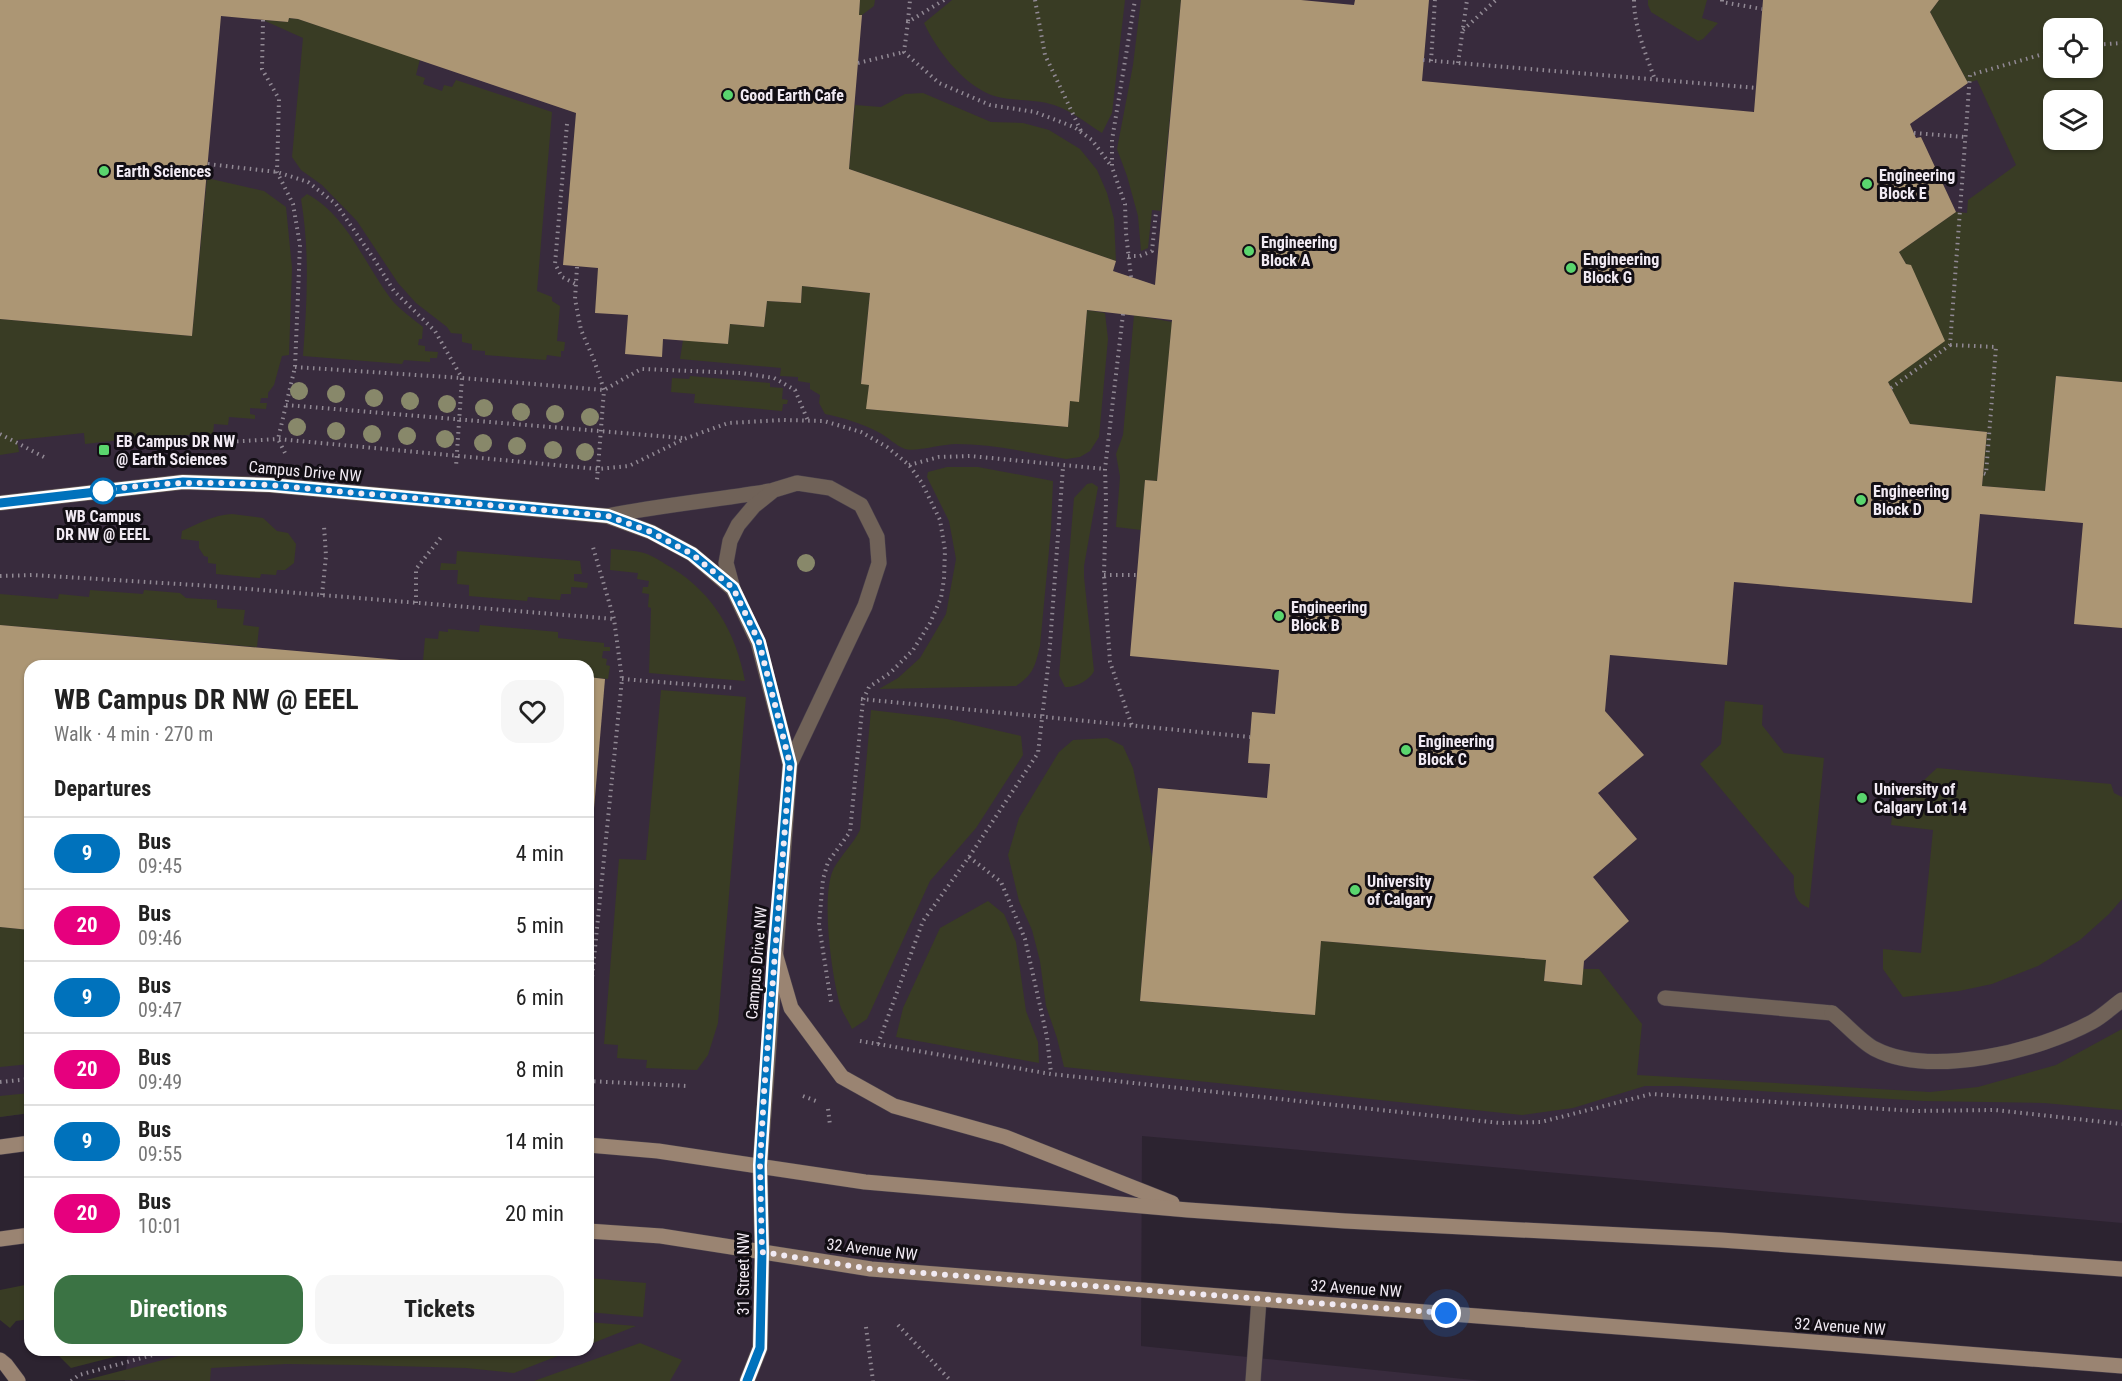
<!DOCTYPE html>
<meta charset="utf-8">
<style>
body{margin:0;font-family:"Roboto Condensed",sans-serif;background:#f6f6f6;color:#222;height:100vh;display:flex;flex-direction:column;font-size:22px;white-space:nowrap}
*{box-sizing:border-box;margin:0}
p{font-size:20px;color:#767676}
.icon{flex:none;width:33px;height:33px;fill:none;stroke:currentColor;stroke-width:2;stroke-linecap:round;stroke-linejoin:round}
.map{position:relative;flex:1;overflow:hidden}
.drawer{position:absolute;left:24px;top:660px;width:570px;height:696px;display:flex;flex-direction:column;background:#fff;border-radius:18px;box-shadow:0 2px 4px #0004}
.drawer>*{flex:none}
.badge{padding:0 12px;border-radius:20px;font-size:21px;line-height:39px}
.tools{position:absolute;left:2043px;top:18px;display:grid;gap:12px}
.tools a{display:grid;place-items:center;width:60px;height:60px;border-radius:12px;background:#fff;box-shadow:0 2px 4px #0004;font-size:30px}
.you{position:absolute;width:30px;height:30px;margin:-15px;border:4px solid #fff;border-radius:50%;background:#1a73e8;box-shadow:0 0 0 9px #1a73e833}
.map>.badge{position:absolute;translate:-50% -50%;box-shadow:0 0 0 3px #fff}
h2{padding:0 30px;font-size:22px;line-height:54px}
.round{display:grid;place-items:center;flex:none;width:63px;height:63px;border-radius:18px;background:#f6f6f6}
.head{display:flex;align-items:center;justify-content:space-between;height:102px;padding:0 30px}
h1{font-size:28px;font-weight:700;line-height:45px}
.cta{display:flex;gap:12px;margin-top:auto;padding:12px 30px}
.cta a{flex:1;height:69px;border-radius:18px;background:#3b7344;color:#fff;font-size:24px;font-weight:700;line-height:69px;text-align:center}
.cta a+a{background:#f6f6f6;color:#222}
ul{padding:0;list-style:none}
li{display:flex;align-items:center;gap:18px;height:72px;padding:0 30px;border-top:2px solid #e0e0e0}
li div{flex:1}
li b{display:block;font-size:22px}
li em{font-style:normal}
li .badge{min-width:66px;font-weight:700;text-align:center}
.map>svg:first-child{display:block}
.built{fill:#382b3d;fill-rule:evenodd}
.green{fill:#393c24;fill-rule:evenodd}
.building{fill:#ac9674}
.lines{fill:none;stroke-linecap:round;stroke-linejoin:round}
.service-casing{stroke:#483f4b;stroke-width:16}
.minor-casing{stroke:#483f4b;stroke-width:16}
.secondary-casing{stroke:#483f4b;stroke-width:16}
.path{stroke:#918994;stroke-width:4;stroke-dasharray:1.5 4.5;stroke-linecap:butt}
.service{stroke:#706258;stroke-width:15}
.minor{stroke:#706258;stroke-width:15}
.secondary{stroke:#9a8472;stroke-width:15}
.tree{fill:#88886a}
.line-casing{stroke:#fff;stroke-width:14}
.line{stroke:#0072bc;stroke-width:9}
.walk{stroke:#f1eaf3;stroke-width:6;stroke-dasharray:0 10.8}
.poi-dot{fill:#5ad56e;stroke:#120e14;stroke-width:2}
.stop-dot{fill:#fff;stroke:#0072bc;stroke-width:3}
.labels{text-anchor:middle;stroke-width:6;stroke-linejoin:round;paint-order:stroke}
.poi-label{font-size:16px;font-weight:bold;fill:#f1eaf3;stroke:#120e14;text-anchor:start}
.street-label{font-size:16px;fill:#f1eaf3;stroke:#120e14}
.stop-label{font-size:16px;font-weight:bold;fill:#f1eaf3;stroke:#120e14}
</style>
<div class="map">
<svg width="2122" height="1381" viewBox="0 0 2122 1381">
<rect width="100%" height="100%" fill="#2c2330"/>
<!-- built -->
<path class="built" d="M 0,0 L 2122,0 L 2122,1223 L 1142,1136 L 1141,1346 L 1483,1381 L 125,1381 L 128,1350 L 588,1350 L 588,666 L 30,666 L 30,1113 L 0,1117 ZM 2054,28 L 2092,28 L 2092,68 L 2054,68 ZM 2054,100 L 2092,100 L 2092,140 L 2054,140 Z"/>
<!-- green -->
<g class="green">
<polygon points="860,0 875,0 874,6 862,15 859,15"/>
<path d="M 952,0 L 1125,0 L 1112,113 L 1102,133 C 1086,123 1072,111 1054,105 C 1036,99 1016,101 998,97 C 966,89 937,51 924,23 Z"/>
<polygon points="1141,0 1181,0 1161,211 1152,210 1148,248 1141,251 1138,216 1127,176 1117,149 1133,65"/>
<polygon points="1648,0 1707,0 1702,18 1718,23 1703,39 1698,41 1651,12 1648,5"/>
<path d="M 1939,0 L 2122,0 L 2122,382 L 2056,376 L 2045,491 L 1982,486 L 1987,432 L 1910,424 L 1888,382 L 1906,264 L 1899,252 L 1956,212 L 1967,213 L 1968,200 L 2016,165 L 1977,80 L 1968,83 L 1930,12 ZM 2054,28 L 2092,28 L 2092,68 L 2054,68 ZM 2054,100 L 2092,100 L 2092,140 L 2054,140 Z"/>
<polygon points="289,18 298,19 420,59 416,75 425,78 423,84 442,91 444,85 452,87 456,80 552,112 537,291 552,297 552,301 560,306 557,341 565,342 564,351 561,351 561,357 547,355 546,360 485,355 485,351 472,350 472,344 462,342 462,334 451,333 447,327 416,303 398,283 357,221 322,185 301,170 292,157 303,38 263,20 288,22"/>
<polygon points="923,93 991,122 1023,123 1049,130 1080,149 1097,170 1107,193 1114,219 1116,261 849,169 855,105 881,107 905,94"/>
<polygon points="207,178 264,191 286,207 292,268 289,355 282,356 274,385 268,393 268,398 261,398 260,403 267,403 266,409 250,408 250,414 255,415 255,419 229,417 228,425 214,424 213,434 147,437 85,444 84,433 17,440 19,452 0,455 0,319 192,336"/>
<path d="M 307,194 C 347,215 365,265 391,299 C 400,310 412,318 423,327 L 422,339 L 419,339 L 418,345 L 425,346 L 425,351 L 438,352 L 437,358 L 430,358 L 430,362 L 404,360 L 402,364 L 303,356 C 307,302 310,253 301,199 Z"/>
<path d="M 802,286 L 870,293 L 861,383 L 869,385 L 867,409 L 1068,427 L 1070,401 L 1079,401 L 1087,310 L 1105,313 L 1108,339 L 1099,437 L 1090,451 L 1080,457 L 1066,459 C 1030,453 993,444 956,444 C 942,444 916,452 905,449 C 896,446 887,436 878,432 C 861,423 844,418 825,414 L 819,403 L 820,395 L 810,389 L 810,383 L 798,381 L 798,377 L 780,376 L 781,368 L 680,359 L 683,340 L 728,344 L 730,324 L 764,327 L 767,301 L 801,303 Z"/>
<polygon points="1134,315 1172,322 1157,481 1145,480 1141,530 1116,527 1120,477 1116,454 1123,435"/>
<polygon points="690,376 770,383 770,387 783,388 782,399 788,400 787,404 783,404 782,411 694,403 695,394 671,392 672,378 689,379"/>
<path d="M 947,467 L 978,467 L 1053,481 L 1051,529 L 1040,646 C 1035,666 1034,674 1016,686 L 879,689 L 898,678 L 920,658 L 946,614 L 956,559 L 949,521 L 927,477 L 928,472 Z"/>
<path d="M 1092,483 L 1098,487 L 1084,566 L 1084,577 L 1094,671 C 1090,680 1075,688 1065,687 L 1059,675 L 1074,498 L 1087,484 Z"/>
<path d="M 232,514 L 263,518 L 277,531 L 288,533 L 296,544 L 294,563 L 285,570 L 277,570 L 276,575 L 261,574 L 260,578 L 216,574 L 216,564 L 208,563 L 208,557 L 204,556 L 199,548 L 199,541 L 181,539 L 182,531 C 198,524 213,515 232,514 Z"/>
<path d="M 611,549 C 622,550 634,550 644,553 C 654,556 663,563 672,568 C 714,594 736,633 745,681 L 649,673 L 651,608 L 648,607 L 649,594 L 642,593 L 643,587 L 648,587 L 649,581 L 637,579 L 638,573 L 610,570 Z"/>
<polygon points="457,551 580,561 582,574 574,574 574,581 588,583 587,588 571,587 571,594 561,594 560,600 528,597 527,601 469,596 469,585 457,584 458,570 440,570 441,563 456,564"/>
<polygon points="90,590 143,594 144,590 180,593 186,598 217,600 217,608 245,610 243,625 259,627 257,647 0,625 0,594 58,599 59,594 89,597"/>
<polygon points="480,625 558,632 558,638 604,643 604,647 610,647 610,651 603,651 602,658 607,659 606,665 610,666 608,679 588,677 588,666 474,666 423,661 425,638 438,639 439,631 448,632 448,629 479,632"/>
<polygon points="661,690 746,697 718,1023 708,1055 697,1070 646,1068 647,1060 617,1058 618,1045 604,1044 619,859 646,860"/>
<path d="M 1725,701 L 1763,705 L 1762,725 L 1784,753 L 1824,758 L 1809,908 C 1794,903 1793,889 1794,876 L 1700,764 L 1721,744 Z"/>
<path d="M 871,710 L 947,719 L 1021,736 L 1023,755 L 976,828 L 930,881 L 867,1019 L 852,1029 C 849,1022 844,1015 841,1008 C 832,980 820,894 834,868 C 842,854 853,844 860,830 Z"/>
<polygon points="1107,738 1123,746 1133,768 1152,857 1140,1001 1314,1015 1321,941 1546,960 1544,981 1581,985 1583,969 1599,969 1642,1024 1637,1075 1930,1092 1978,1087 2056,1065 2122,1029 2122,1110 2044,1103 1923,1101 1680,1086 1645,1086 1573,1108 1522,1115 1064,1067 1057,1038 1046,1006 1040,961 1032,930 1019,901 1008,855 1019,818 1059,752 1073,740"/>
<polygon points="1937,768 2111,784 2114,793 2122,797 2122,899 2109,914 2080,940 2038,966 1992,984 1959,991 1903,997 1883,969 1883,949 1921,953 1933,830 1891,825 1893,809"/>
<polygon points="988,901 1004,914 1016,942 1026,1011 1038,1042 1039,1063 896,1037 903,1008 940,928"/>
<polygon points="0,927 30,930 30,1064 0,1067"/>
<polygon points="30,1093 30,1113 0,1117 0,1096"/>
<polygon points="588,1278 646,1283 643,1317 588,1312"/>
<polygon points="30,1284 30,1319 16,1321 10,1328 0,1320 0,1290"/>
<polygon points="588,1322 636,1326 588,1345"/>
<polygon points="640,1343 682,1360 670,1381 534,1381"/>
<polygon points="53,1350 141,1350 71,1368"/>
<polygon points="201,1350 573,1350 514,1373 466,1368 360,1365 286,1364 211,1368 210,1381 86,1380"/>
</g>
<!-- building -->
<g class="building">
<polygon points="0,0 860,0 859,15 862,15 849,169 1116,261 1113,271 1155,285 1181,0 1301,0 1354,5 1355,0 1429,0 1422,81 1754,112 1763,0 1939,0 1930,12 1968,83 1910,124 1916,138 1921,137 1956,212 1899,252 1906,264 1911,265 1945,341 1888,382 1910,424 1987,432 1982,486 2045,491 2056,376 2122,382 2122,628 2074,624 2083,523 1980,514 1972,603 1734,582 1727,665 1610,655 1605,711 1644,755 1598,793 1637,839 1593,877 1629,921 1584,961 1582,985 1544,981 1546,960 1321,941 1315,1015 1140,1001 1158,788 1267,798 1270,764 1248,763 1252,712 1275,714 1279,670 1130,656 1145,480 1157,481 1172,320 1087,310 1079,402 1070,401 1068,427 866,409 869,385 861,384 870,293 802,286 801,303 767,301 764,327 730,324 728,344 663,339 662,357 625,354 628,315 595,313 598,268 563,265 576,113 298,19 289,18 288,22 221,16 192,336 0,319"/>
<polygon points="0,625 446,664 446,666 30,666 30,930 0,927"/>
<polygon points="588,677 605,679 590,856 588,856"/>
</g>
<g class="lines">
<defs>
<g id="service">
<polyline points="1665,998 1832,1013"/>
<polyline points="1253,1381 1259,1299"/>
</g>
<g id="minor">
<polyline points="0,503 183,482 270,485 607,516 651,532 692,554 733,589"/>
<path d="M 607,516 C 661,505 716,500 770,491"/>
<path d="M 1832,1013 C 1845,1023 1861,1042 1875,1049 C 1931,1078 2039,1051 2092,1022 C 2103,1016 2112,1007 2122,1000"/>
<polyline points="747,1381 760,1348 762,1252 760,1165 790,764 758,642 733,589 726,563 730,541 738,525 754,506 774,490 797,483 830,488 861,505 877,537 879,563 865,606 790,764"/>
</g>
<g id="secondary">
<polyline points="775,953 791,1008 842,1077 894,1106 1005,1137 1172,1203"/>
<polyline points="588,1145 658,1151 865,1182 1188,1210 1345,1221 1721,1240 2122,1269"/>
<polyline points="0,1147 30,1143"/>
<polyline points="588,1231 661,1236 871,1269 2122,1366"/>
<polyline points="0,1239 30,1235"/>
<polyline points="0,1360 6,1365 18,1381"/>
</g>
</defs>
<!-- service casing -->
<use href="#service" class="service-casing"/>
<!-- minor casing -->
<use href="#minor" class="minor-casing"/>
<!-- secondary casing -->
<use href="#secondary" class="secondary-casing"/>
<!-- path -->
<g class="path">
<polyline points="944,0 908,22 904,52 939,83 990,105 1035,112 1074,127 1092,140 1112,167"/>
<polyline points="1035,0 1045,55 1081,131"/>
<path d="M 1634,0 C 1634,27 1646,54 1655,80"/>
<polyline points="1722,0 1722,2 1762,9"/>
<polyline points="263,20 262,69 279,99 277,172 293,204 300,245 295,367 278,439 285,453"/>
<polyline points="908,21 910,0"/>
<polyline points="1463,30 1496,0"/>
<polyline points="2092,45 2122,43"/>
<polyline points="1423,60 1757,88"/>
<polyline points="1431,61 1435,0"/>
<polyline points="858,63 904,52"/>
<polyline points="1458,63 1467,0"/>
<polyline points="567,124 555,264 562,277 576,284"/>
<polyline points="1914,133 1965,137"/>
<polyline points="208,164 277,172 308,182 336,204 374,259 394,291 435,331 462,378 456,467"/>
<polyline points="1128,256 1140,256 1152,251 1156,212"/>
<polyline points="577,267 575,299 581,330 594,360 604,390 597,480"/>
<polyline points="1131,277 1126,233 1125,204 1112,167 1112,140 1135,0"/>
<polyline points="1123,314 1105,469 1106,500 1104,575 1110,662 1132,726"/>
<polyline points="1950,345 1996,347 1986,474 1983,473"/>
<polyline points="295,367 462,378 604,390 641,369 741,373 774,378 795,390 808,421"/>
<polyline points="1891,388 1950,345 1970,75 2054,51"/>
<polyline points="286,405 683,438"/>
<polyline points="0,434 44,457"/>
<polyline points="207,443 278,439 598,469 629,466 684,439 728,423 783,420 824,421 861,432 887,447 909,465 922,483 940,520 945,550 944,579 941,598 930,623 913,650 890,673 869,687 863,700 850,832 828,862 823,879 819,925 831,1002"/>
<polyline points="909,465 939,457 970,456 1105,469"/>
<polyline points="1104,575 1137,575"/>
<polyline points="0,576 33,575 212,586 614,619"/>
<polyline points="322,595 326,556 324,526"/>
<polyline points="416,603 416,569 442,536"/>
<polyline points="622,679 735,688"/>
<polyline points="861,699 1250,737"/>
<polyline points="969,857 1001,882 1025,939 1047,1037 1051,1073"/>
<polyline points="588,1018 622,679 614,619 593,547"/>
<polyline points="860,1041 1051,1074 1500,1123 1541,1122 1651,1094 1914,1111 1995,1110 2122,1124"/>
<polyline points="878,1044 923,921 969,857 1038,753 1049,658 1063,467"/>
<polyline points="588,1081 687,1086"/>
<polyline points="0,1082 30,1079"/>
<polyline points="803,1096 816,1101"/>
<polyline points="828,1109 830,1125"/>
<polyline points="898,1325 951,1381"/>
<polyline points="866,1327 873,1381"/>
<polyline points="71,1381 79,1375 171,1350"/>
</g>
<!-- service -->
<use href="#service" class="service"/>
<!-- minor -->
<use href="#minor" class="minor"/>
<!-- secondary -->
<use href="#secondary" class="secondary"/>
</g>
<!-- trees -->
<g class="tree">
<circle cx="299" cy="391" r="9"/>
<circle cx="336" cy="394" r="9"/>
<circle cx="374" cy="398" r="9"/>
<circle cx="410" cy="401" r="9"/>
<circle cx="447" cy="404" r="9"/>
<circle cx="484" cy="408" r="9"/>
<circle cx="521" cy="412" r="9"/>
<circle cx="555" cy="414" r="9"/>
<circle cx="590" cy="417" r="9"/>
<circle cx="297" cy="427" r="9"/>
<circle cx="336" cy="431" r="9"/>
<circle cx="372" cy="434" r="9"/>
<circle cx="407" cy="436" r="9"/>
<circle cx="445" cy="439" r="9"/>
<circle cx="483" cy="443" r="9"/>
<circle cx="517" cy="446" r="9"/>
<circle cx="553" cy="450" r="9"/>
<circle cx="585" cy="452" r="9"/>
<circle cx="806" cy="563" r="9"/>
</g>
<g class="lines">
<defs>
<polyline id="line" points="0,503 183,482 270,485 608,516 651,532 692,554 733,588 759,642 790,764 774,953 760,1165 762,1252 760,1348 747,1381"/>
</defs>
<!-- line casing -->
<use href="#line" class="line-casing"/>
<!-- line -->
<use href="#line" class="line"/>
<!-- walk -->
<path class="walk" d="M 103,491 C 161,481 212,482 270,485 L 608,516 L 651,532 L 692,554 L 733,588 L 759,642 L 790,764 L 764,1093 L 760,1165 L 762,1252 L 871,1269 L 1446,1313"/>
</g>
<!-- markers -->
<g class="poi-dot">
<circle cx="728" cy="95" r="6"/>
<circle cx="104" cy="171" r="6"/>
<circle cx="1867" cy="184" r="6"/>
<circle cx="1249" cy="251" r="6"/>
<circle cx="1571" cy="268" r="6"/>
<rect x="98" y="444" width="12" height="12" rx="3"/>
<circle cx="1861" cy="500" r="6"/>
<circle cx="1279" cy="616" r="6"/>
<circle cx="1406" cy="750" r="6"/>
<circle cx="1862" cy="798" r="6"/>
<circle cx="1355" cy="890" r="6"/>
</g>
<circle class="stop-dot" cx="103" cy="491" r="12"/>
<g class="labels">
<!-- poi labels -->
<g class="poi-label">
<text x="740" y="101">Good Earth Cafe</text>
<text x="116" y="177">Earth Sciences</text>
<text x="1879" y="181">Engineering<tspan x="1879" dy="18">Block E</tspan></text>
<text x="1261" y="248">Engineering<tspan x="1261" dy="18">Block A</tspan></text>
<text x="1583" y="265">Engineering<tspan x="1583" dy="18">Block G</tspan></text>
<text x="116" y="447">EB Campus DR NW<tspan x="116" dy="18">@ Earth Sciences</tspan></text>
<text x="1873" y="497">Engineering<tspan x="1873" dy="18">Block D</tspan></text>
<text x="1291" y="613">Engineering<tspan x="1291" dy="18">Block B</tspan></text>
<text x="1418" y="747">Engineering<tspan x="1418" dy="18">Block C</tspan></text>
<text x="1874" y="795">University of<tspan x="1874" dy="18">Calgary Lot 14</tspan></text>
<text x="1367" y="887">University<tspan x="1367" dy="18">of Calgary</tspan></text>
</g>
<!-- street labels -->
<g class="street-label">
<text transform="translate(305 471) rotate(5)" y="6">Campus Drive NW</text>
<text transform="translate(756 963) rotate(-85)" y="6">Campus Drive NW</text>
<text transform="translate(872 1249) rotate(7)" y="6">32 Avenue NW</text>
<text transform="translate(743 1274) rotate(-90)" y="6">31 Street NW</text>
<text transform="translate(1356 1288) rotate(4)" y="6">32 Avenue NW</text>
<text transform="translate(1840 1326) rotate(4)" y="6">32 Avenue NW</text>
</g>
<!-- stop labels -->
<g class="stop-label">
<text x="103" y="522">WB Campus<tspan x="103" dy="18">DR NW @ EEEL</tspan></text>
</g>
</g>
</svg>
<div class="tools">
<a><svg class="icon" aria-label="locate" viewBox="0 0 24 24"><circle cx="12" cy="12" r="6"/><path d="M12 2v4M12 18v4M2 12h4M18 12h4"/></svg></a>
<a><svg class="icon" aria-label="layers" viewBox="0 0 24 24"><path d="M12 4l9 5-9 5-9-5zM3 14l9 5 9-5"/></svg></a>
</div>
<div class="you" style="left:1446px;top:1313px"></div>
<section class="drawer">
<div class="head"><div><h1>WB Campus DR NW @ EEEL</h1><p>Walk · 4 min · 270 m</p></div><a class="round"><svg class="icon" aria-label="heart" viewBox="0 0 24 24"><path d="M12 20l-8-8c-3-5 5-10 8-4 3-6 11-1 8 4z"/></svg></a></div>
<h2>Departures</h2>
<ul>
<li><span class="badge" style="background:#0072bc;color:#fff">9</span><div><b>Bus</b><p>09:45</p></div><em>4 min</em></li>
<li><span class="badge" style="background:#e6007e;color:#fff">20</span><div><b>Bus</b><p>09:46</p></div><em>5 min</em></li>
<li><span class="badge" style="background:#0072bc;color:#fff">9</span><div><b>Bus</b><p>09:47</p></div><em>6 min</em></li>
<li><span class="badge" style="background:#e6007e;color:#fff">20</span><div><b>Bus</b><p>09:49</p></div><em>8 min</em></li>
<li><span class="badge" style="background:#0072bc;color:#fff">9</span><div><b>Bus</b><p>09:55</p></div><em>14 min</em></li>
<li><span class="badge" style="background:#e6007e;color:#fff">20</span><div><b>Bus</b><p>10:01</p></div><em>20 min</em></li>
</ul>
<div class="cta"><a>Directions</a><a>Tickets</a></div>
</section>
</div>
